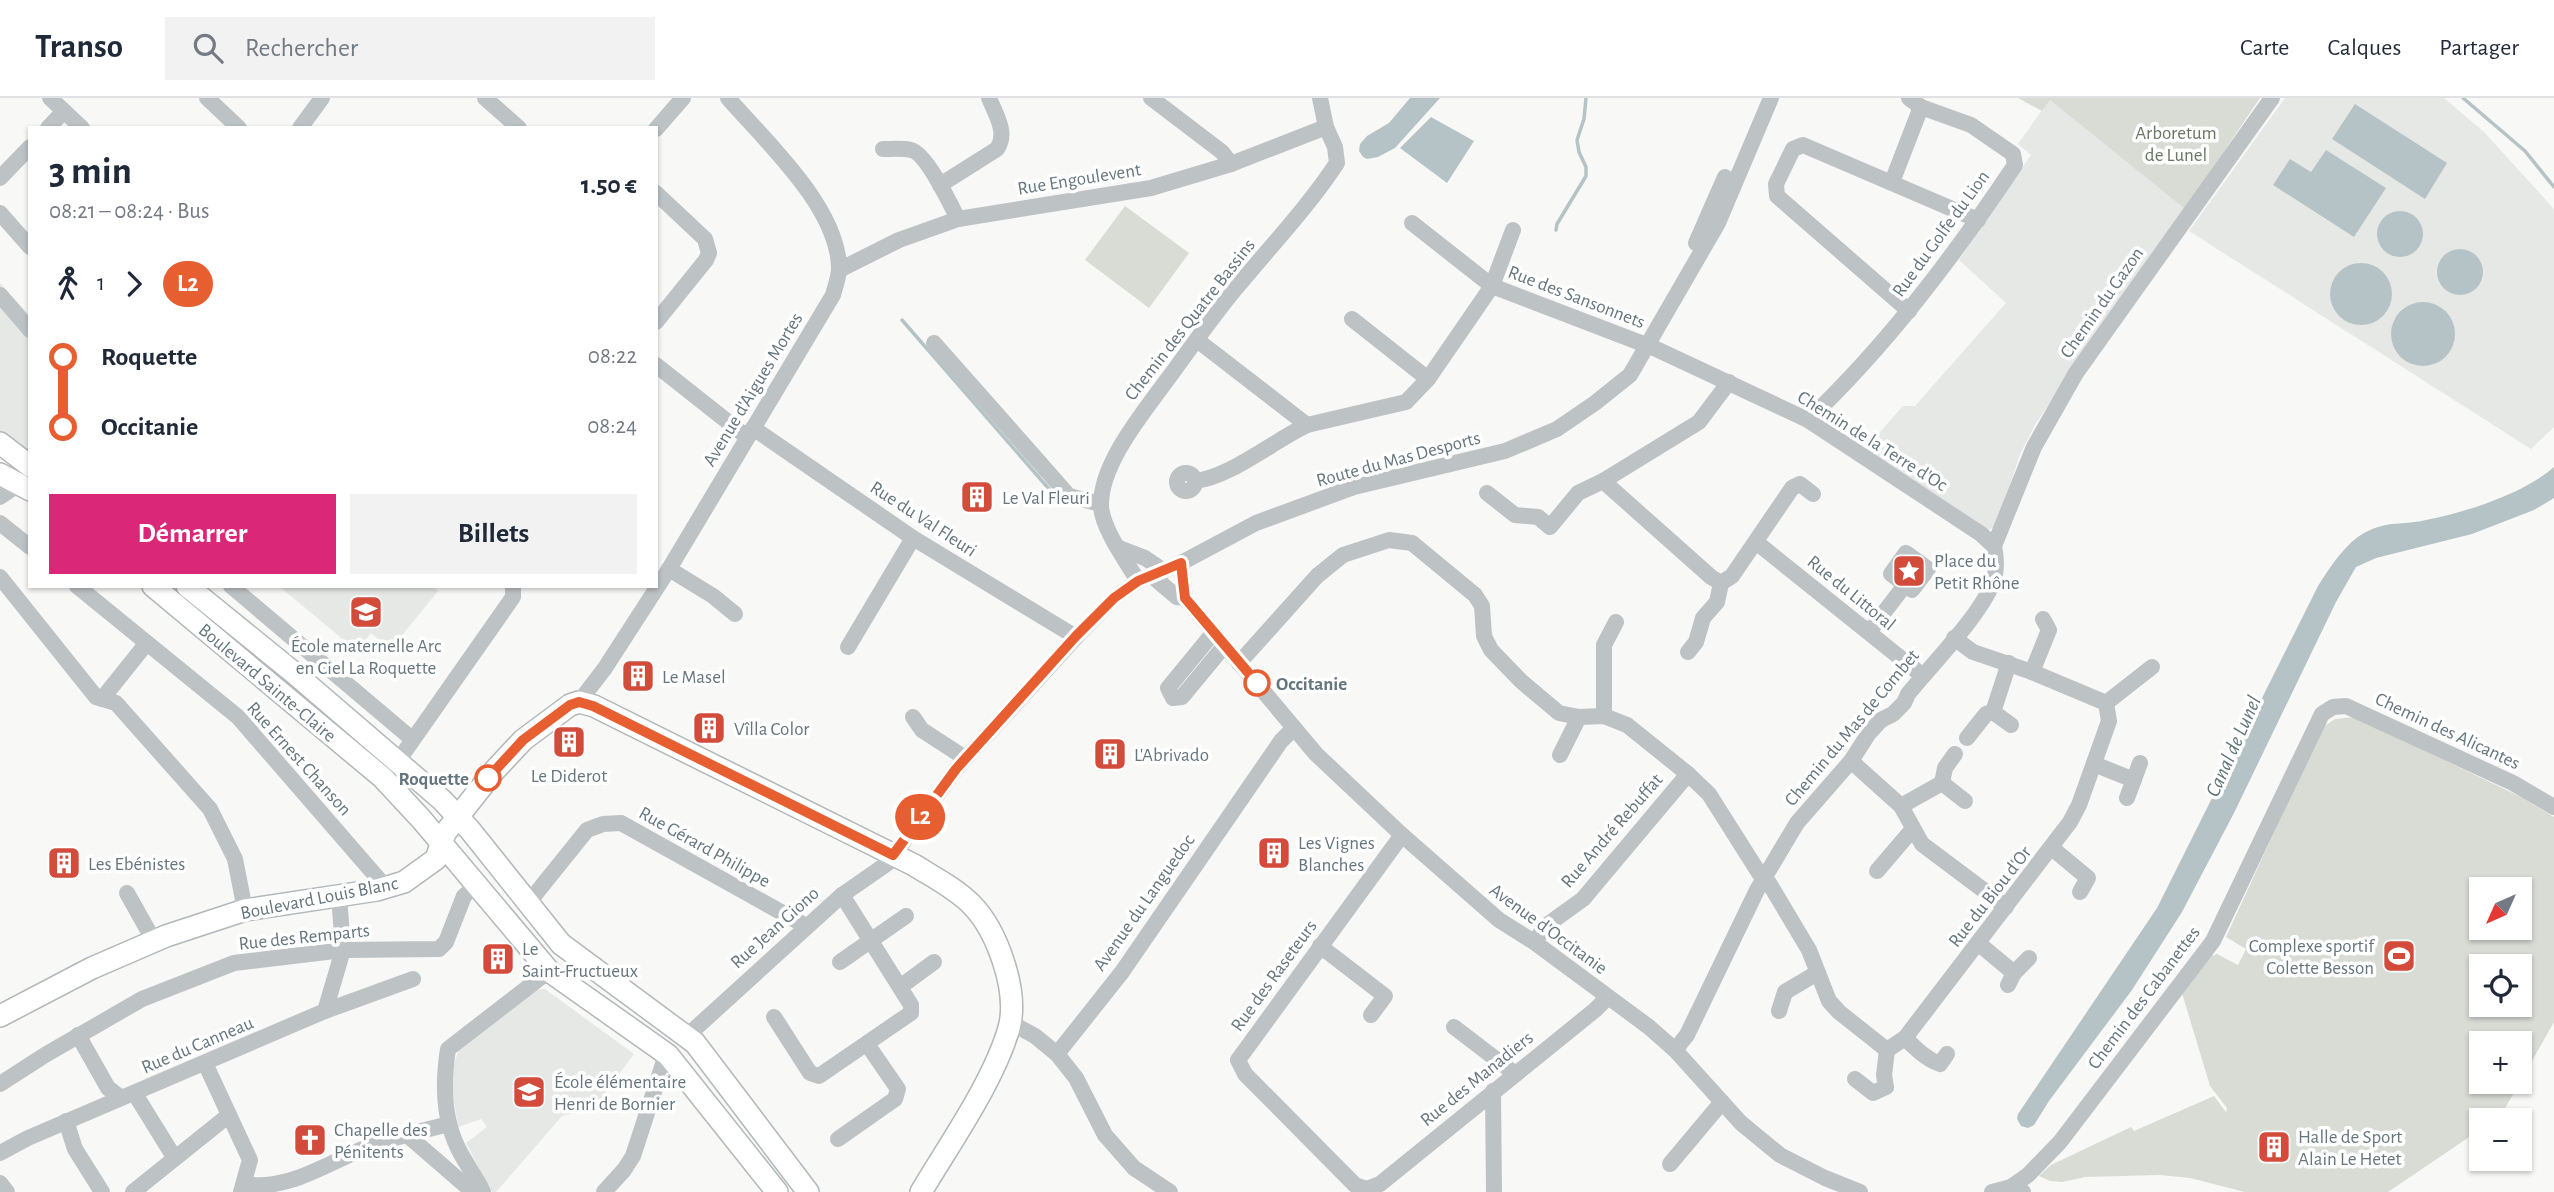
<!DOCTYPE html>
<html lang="fr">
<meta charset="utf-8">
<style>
body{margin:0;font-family:"Alegreya Sans",sans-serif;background:#f2f2f3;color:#1f2937;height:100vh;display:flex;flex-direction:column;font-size:26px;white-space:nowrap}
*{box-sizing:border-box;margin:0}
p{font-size:23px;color:#747a83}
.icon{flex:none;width:38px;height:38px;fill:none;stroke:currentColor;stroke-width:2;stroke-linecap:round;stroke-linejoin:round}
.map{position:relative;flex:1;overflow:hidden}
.drawer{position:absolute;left:28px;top:28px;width:630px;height:462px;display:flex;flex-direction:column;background:#fff;border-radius:0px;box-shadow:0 2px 5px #0004}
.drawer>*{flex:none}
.badge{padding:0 14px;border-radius:23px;font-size:24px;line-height:46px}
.needle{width:46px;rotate:225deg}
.fabs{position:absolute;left:2469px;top:779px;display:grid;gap:14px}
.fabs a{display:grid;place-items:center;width:63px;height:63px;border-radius:0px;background:#fff;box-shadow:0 2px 5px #0004;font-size:35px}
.map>.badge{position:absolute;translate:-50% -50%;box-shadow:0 0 0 4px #fff}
.legs{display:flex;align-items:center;gap:10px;height:77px;padding:0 21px;font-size:23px}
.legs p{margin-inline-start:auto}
.head{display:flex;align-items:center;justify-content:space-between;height:119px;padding:0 21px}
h1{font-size:38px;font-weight:700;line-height:52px}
.action{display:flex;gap:14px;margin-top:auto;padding:14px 21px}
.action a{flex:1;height:80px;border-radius:0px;background:#db2777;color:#fff;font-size:28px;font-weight:700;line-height:80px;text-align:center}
.action a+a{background:#f2f2f3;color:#1f2937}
ul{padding:0 21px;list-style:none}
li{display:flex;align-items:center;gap:24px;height:70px;font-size:26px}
li i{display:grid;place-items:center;width:10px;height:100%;margin:0 9px;background:currentColor}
li i::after{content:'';width:18px;height:18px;margin:-9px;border:5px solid;border-radius:50%;background:#fff}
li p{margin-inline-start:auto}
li:first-child i{background:linear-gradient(#0000 50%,currentColor 0)}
li:last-child i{background:linear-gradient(currentColor 50%,#0000 0)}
header{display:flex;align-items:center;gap:42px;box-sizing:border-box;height:98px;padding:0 35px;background:#fff;border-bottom:2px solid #e0e1e3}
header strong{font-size:33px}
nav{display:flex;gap:38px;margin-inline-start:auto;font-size:24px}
.search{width:490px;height:63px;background:#f2f2f3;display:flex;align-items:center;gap:18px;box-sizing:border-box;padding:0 24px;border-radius:0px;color:#747a83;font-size:26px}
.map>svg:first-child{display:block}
.built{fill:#e6e8e6}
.green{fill:#d9dcd5;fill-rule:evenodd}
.water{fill:#b6c3c6}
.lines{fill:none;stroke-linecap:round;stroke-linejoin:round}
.stream{stroke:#b6c3c6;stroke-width:3.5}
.major-casing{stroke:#b1b7ba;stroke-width:24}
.minor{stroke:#bdc2c5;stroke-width:16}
.major{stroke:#fff;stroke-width:21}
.line-1-casing{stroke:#fff;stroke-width:16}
.line-1{stroke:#e75e30;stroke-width:10}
.stop-1-dot{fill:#fff;stroke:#e75e30;stroke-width:3.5}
.labels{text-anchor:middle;stroke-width:7;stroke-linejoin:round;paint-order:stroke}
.park-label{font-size:19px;fill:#697664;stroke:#fff}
.street-label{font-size:19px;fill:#66767e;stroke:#fff}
.poi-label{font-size:19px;fill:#66767e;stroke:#fff;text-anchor:start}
.stop-label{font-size:19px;font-weight:bold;fill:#66767e;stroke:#fff;text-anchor:start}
.water-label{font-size:21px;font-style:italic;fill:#607578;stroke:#fff}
</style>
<header>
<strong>Transo</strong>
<div class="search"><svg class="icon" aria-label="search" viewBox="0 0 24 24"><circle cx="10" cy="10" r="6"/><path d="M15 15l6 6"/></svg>Rechercher</div>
<nav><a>Carte</a><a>Calques</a><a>Partager</a></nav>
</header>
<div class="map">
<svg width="2554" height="1094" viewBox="0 0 2554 1094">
<rect width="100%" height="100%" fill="#f8f8f6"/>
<!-- built -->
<g class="built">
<polygon points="2285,0 2444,0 2484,34 2554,111 2554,329 2531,351 2189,133"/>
<polygon points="2050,1 2185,111 2036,325 2020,356 1997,428 1988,432 1865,351 1903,308 1915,308 2006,205 1959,162 2031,57 2018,46"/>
<polygon points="0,185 30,218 30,355 0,333"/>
<polygon points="279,488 432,488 438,493 391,551 371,535 357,553"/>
<polygon points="545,891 634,956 594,1010 562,1018 496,1094 492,1094 466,1045 487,1029 481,1021 458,1029 450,977 460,949 535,892"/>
</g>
<!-- green -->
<g class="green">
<polygon points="2018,0 2260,0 2185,111 2050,2 2042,13"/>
<polygon points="1125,108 1189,155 1149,210 1085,162"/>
<path d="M 2354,619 L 2521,699 L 2554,719 L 2554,924 L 2499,1021 L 2482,1022 L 2481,1031 L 2388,1094 L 2245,1094 L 2190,1080 L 2160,1077 L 2085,1079 L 2062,1084 L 2050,1083 L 2039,1078 L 2051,1067 L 2131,1029 L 2134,1033 L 2214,998 L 2226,1014 L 2227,1010 L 2210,988 L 2182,895 L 2208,859 L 2217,856 L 2238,867 L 2246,851 L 2226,839 L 2322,630 L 2335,621 ZM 2482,791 L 2520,791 L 2520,830 L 2482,830 ZM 2482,868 L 2520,868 L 2520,906 L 2482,906 ZM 2482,945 L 2520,945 L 2520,984 L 2482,984 Z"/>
</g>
<!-- water -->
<g class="water">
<polygon points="1410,0 1440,0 1395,50 1378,59 1367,61 1363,59 1359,53 1360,46 1367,38 1389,25"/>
<polygon points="2355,6 2447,65 2425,101 2332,41"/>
<polygon points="1431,19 1474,43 1447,85 1400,50"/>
<polygon points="2326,52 2386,90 2354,139 2273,87 2290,61 2311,74"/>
<circle cx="2400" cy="136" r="23"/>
<circle cx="2460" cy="174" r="23"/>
<circle cx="2361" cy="196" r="31"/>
<circle cx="2423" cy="236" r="32"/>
<path d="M 2554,369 L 2554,400 L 2534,412 L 2472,436 L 2376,460 L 2356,469 L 2336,504 L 2234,715 L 2182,814 L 2132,892 L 2049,1003 L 2034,1027 L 2028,1030 L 2021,1028 L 2017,1021 L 2018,1016 L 2157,810 L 2318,488 C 2333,465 2350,437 2378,429 C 2393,424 2411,426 2426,422 C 2466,414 2523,396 2554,369 Z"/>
</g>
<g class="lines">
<!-- stream -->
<g class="stream">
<polyline points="2463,0 2525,53 2554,89"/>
<polyline points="1556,132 1557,126 1586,78 1586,69 1579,54 1577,42 1584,21 1586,0"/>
<polyline points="902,222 1063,407"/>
</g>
<defs>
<g id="major">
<polyline points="0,345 30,368"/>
<polyline points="0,376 30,392"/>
<polyline points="153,488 383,680 422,722 549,873 668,957 777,1094"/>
<polyline points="187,488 293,574 442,702 470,732 561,846 695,945 808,1094"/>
<path d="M 0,918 L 92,870 L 166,838 L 245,812 L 377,792 L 404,784 L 436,761 L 445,735 L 495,672 L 523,642 L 570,607 L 579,604 L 594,608 L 914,767 C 933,779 955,790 971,806 C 997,832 1019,893 1009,930 C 994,983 950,1045 921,1094"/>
</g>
</defs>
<!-- major casing -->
<use href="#major" class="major-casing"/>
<!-- minor -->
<g class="minor">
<polyline points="50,0 82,30"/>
<polyline points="207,0 239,30"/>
<polyline points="485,0 519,30"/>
<polyline points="1151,0 1222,54 1231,66"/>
<polyline points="48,30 64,13"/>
<polyline points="300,30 322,0"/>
<polyline points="656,31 683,0"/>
<path d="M 883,51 C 892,51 903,50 911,52 C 926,55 951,107 958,121"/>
<polyline points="0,80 30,49"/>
<polyline points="1892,84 1921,9"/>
<path d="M 940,87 L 997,51 C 1008,35 996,17 989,0"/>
<polyline points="656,95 705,141 709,155 706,162 656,224"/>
<polyline points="0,115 30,149"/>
<polyline points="1412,125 1492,188 1654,250 1808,322 1981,436 1994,448"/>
<polyline points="1696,145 1725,79"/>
<polyline points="839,172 899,142 958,121 1151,90 1231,66 1326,29"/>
<polyline points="0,197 30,232"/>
<polyline points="1909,213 1777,98 1776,86 1793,51 1803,47 1978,122"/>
<polyline points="1352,221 1428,281"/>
<polyline points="1197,242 1307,327 1406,304 1428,281 1492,188 1513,132"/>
<polyline points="934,245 1069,398 1101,406"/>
<polyline points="656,267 747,339"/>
<path d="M 1808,322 C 1887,247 1954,158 2015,67 L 2013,56 L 1971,27 L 1921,9 L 1909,0"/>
<polyline points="753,330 913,440 1076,539"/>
<circle cx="1186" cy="384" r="9"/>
<path d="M 1195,383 C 1229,380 1275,342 1307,327"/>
<polyline points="1603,383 1711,479 1721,485 1732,478 1792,390 1800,386 1813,396"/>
<polyline points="1487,395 1515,417 1538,419 1550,429 1578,395 1603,383 1699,324 1729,284"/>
<polyline points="0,399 19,386"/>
<polyline points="0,425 30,449"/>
<polyline points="1756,444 1923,578"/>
<polyline points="1994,448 2034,349 2076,275 2272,0"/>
<polyline points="1119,450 1145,460 1164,473"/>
<polygon points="1906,455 1928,471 1912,492 1891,476"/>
<polyline points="1181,465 1185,500 1316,656 1402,737 1499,822 1534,844 1649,929 1675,952 1741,1025 1780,1057 1825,1080 1860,1094"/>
<polyline points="669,471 713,498 735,516"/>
<polyline points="1152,478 1177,499 1185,500"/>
<polyline points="0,479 96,599 116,605 210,711 235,761 245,812"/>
<path d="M 1138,483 C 1126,463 1102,430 1101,408 C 1100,366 1143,315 1167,282 C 1190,251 1212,219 1237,189 C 1270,149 1308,109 1337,65 L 1335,49 L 1326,29 L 1320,0"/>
<polyline points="77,488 238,619 382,785 383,791"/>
<polyline points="231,488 412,641"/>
<polyline points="1214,534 1168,590 1173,600 1182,599 1225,547"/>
<polyline points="1869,534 1905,487"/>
<polyline points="848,549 913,440"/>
<polyline points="1688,554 1696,544 1703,520 1717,504 1721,485"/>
<polyline points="1239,565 1317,478 1343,457 1389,442 1412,445 1475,497 1482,508 1484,538 1491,552 1521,583 1559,615 1579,619 1604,618 1627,627 1688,676 1709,696 1759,775 1769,785 1809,852 1829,903 1839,914 1887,952 1905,940 2070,724 2079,707 2109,623 2106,605 2032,574 1973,554 1954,540"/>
<polyline points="2032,574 2049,532 2043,521"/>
<polyline points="102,601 146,546"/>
<path d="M 579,604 L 605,570 L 669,471 L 833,197 C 835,189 839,179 839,170 C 838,109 766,44 728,0"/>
<polyline points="2106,605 2152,569"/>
<polyline points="1993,614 2011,627"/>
<polyline points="1604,618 1604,547 1616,524"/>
<polyline points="913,619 922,632 965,660"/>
<polyline points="1967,640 1986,616 1993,614 2009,565"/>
<polyline points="1560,657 1579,619"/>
<polyline points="398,663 513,499 513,488"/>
<polyline points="1851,663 1901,708 1922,746 2006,809"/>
<polyline points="2094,666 2134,682"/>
<polyline points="1942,685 1945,670 1955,656"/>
<polyline points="1942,685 1965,703"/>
<polyline points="2127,700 2140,665"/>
<polyline points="1901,708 1942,685"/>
<polyline points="1402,737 1238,962 1245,976 1355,1087 1367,1091 1380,1086 1595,912 1608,899"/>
<polyline points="2053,751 2088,780 2080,794"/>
<polyline points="1877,773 1912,732"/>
<polyline points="127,795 154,843"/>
<polyline points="529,804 587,732 603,726 621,725 806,828"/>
<polyline points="1534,844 1547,827 1583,801 1688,676"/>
<polyline points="1978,845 2014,875"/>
<polyline points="1320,848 1385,898 1371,917"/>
<polyline points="840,864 906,818"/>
<polyline points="2008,887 2014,875 2029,860"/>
<polyline points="900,889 934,864"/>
<polyline points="325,913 343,852 339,797"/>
<polyline points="1779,913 1785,894 1817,875"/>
<polyline points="774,919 810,975 819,978 911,915 911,907 842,797"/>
<polyline points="1010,927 1015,927 1035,938 1057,956 1076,980 1105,1037 1134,1070 1170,1094"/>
<polyline points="1454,929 1514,975"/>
<polyline points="78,937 108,990 120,999"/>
<polyline points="687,938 842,797 888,765 956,671 1076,539 1114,500 1138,483 1181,465 1256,425 1354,389 1505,353 1557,331 1595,305 1630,277 1718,125 1771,0"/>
<path d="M 1905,940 C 1916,951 1926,961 1940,966 L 1947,956"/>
<path d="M 1675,952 L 1687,937 L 1757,792 L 1797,725 L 1851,663 L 1869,635 L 1881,622 L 1893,616 L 1904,605 L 1908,596 C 1931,567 1984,514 1994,481 C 1997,471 1996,458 1994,448"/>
<polyline points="1057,956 1122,874 1281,643 1294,630"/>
<polyline points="205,965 250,1062 241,1094"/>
<polyline points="1855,981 1873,995 1886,989 1884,977 1887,952"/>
<polyline points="0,986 45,957 142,901 234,865 343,852 439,851 446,844 464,798 477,787"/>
<polyline points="1493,993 1494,1094"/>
<polyline points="135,996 174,1059"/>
<polyline points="66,1023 75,1051 102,1094"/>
<polyline points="406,1036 473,1094"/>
<polyline points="838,1041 895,1001 898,991 867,946"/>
<polyline points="0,1055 28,1040 325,913 413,881"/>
<polyline points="1670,1066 1722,1004"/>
<polyline points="0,1085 7,1094"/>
<path d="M 244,1086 C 289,1094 330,1063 370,1048 C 396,1039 422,1033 449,1026"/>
<polyline points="2011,1089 2028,1077 2060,1044 2213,843 2322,616 2333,609 2346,608 2513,685 2554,709"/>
<polyline points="133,1094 229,1017"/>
<path d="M 483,1094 C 476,1078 465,1065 458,1050 C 443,1020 443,983 448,951 L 549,873"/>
<polyline points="604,1094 624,1072 633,1058 663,966 668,957"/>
<polyline points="1992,1094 2011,1089 2023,1094"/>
</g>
<!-- major -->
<use href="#major" class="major"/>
</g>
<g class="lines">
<defs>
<polyline id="line-1" points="488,680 523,642 570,607 579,604 593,608 893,757 956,671 1076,538 1114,500 1138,483 1181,465 1185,500 1257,585"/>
</defs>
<!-- line-1 casing -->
<use href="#line-1" class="line-1-casing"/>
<!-- line-1 -->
<use href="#line-1" class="line-1"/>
</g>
<!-- icons -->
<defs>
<symbol id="building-square" viewBox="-11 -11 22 22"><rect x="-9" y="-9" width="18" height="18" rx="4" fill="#d34b3b" stroke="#fff"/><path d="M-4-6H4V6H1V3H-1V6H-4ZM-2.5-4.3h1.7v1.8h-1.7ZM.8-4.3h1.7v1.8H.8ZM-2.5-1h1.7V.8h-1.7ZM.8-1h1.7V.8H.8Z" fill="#fff"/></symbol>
<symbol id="sight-square" viewBox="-11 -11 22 22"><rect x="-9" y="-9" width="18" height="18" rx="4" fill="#d34b3b" stroke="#fff"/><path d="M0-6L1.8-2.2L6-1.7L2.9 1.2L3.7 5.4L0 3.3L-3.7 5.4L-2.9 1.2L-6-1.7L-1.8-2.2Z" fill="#fff"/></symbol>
<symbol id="school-square" viewBox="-11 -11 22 22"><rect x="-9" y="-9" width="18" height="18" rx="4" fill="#d34b3b" stroke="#fff"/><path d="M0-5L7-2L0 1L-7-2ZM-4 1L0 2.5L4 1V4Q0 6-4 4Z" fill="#fff"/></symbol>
<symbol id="stadium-square" viewBox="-11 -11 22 22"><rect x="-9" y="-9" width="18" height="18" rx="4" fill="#d34b3b" stroke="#fff"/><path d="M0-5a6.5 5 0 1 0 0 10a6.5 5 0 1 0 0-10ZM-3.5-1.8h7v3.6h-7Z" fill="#fff"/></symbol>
<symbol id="church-square" viewBox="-11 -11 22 22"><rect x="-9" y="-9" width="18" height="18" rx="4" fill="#d34b3b" stroke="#fff"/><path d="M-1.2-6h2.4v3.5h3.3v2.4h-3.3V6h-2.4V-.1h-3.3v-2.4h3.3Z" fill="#fff"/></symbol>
</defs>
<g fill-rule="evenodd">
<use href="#building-square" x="958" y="380" width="38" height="38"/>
<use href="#sight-square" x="1890" y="454" width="38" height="38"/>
<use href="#school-square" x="347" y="495" width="38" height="38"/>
<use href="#building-square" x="619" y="559" width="38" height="38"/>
<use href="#building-square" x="690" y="611" width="38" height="38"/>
<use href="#building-square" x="550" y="625" width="38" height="38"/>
<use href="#building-square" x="1091" y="637" width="38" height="38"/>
<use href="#building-square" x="1255" y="736" width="38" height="38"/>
<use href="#building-square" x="45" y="746" width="38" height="38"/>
<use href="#stadium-square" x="2380" y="839" width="38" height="38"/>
<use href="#building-square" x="479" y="842" width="38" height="38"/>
<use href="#school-square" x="510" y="975" width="38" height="38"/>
<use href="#church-square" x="291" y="1023" width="38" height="38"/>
<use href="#building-square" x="2255" y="1030" width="38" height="38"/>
</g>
<!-- markers -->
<g class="stop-1-dot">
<circle cx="1257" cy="585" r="12"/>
<circle cx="488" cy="680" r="12"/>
</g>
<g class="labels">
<!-- park labels -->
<g class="park-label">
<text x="2176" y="41">Arboretum<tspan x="2176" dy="22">de Lunel</tspan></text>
</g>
<!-- street labels -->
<g class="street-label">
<text transform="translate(1079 80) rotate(-9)" y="7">Rue Engoulevent</text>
<text transform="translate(1940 135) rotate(-54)" y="7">Rue du Golfe du Lion</text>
<text transform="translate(1577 198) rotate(21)" y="7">Rue des Sansonnets</text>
<text transform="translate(2101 204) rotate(-55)" y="7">Chemin du Gazon</text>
<text transform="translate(1189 221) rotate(-52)" y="7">Chemin des Quatre Bassins</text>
<text transform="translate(752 291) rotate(-59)" y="7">Avenue d'Aigues Mortes</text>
<text transform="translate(1873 342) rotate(32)" y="7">Chemin de la Terre d'Oc</text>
<text transform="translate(1398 360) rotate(-15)" y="7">Route du Mas Desports</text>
<text transform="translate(924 420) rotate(33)" y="7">Rue du Val Fleuri</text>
<text transform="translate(1852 494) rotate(39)" y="7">Rue du Littoral</text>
<text transform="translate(268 584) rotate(40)" y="7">Boulevard Sainte-Claire</text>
<text transform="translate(1851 629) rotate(-50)" y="7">Chemin du Mas de Combet</text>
<text transform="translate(2448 632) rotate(25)" y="7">Chemin des Alicantes</text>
<text transform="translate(300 660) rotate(48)" y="7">Rue Ernest Chanson</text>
<text transform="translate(1611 732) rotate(-49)" y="7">Rue André Rebuffat</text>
<text transform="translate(705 748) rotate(29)" y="7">Rue Gérard Philippe</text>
<text transform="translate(1989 798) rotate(-52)" y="7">Rue du Biou d'Or</text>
<text transform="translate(319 799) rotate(-11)" y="7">Boulevard Louis Blanc</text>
<text transform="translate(1143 804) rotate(-55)" y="7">Avenue du Languedoc</text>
<text transform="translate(774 829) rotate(-42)" y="7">Rue Jean Giono</text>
<text transform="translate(1549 830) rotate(36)" y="7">Avenue d'Occitanie</text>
<text transform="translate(304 838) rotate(-6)" y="7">Rue des Remparts</text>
<text transform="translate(1273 877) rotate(-54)" y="7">Rue des Raseteurs</text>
<text transform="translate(2143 899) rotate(-53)" y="7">Chemin des Cabanettes</text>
<text transform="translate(197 946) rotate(-23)" y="7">Rue du Canneau</text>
<text transform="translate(1476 980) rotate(-39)" y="7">Rue des Manadiers</text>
</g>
<!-- poi labels -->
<g class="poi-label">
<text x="1002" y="406">Le Val Fleuri</text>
<text x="1934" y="469">Place du<tspan x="1934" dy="22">Petit Rhône</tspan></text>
<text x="366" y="554" text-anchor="middle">École maternelle Arc<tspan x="366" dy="22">en Ciel La Roquette</tspan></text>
<text x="662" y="585">Le Masel</text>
<text x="734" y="637">Vîlla Color</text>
<text x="1134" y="663">L'Abrivado</text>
<text x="569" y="684" text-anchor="middle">Le Diderot</text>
<text x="1298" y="751">Les Vignes<tspan x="1298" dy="22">Blanches</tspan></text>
<text x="88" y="772">Les Ebénistes</text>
<text x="2374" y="854" text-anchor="end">Complexe sportif<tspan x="2374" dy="22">Colette Besson</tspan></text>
<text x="522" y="857">Le<tspan x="522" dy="22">Saint-Fructueux</tspan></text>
<text x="554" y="990">École élémentaire<tspan x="554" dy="22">Henri de Bornier</tspan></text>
<text x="334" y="1038">Chapelle des<tspan x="334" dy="22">Pénitents</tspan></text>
<text x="2298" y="1045">Halle de Sport<tspan x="2298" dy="22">Alain Le Hetet</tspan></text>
</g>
<!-- stop labels -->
<g class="stop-label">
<text x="1276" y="592">Occitanie</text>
<text x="469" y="687" text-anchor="end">Roquette</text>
</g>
<!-- water labels -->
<g class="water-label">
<text transform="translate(2233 648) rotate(-66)" y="7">Canal de Lunel</text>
</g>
</g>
</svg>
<div class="fabs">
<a><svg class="needle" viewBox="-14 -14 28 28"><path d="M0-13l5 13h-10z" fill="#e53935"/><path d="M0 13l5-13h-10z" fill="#747a83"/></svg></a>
<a><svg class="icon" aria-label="locate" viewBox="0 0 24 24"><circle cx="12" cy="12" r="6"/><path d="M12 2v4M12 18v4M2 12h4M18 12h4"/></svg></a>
<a>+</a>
<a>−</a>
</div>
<b class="badge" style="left:920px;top:719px;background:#e75e30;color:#fff">L2</b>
<section class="drawer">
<div class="head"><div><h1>3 min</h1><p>08:21 – 08:24 · Bus</p></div><b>1.50 €</b></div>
<div class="legs"><svg class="icon" aria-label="walk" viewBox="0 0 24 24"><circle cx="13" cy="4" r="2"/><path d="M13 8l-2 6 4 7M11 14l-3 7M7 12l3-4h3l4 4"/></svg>1<svg class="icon" aria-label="forward" viewBox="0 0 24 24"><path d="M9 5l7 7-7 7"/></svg><b class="badge" style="background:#e75e30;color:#fff">L2</b></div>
<ul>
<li><i style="color:#e75e30"></i><b>Roquette</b><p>08:22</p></li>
<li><i style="color:#e75e30"></i><b>Occitanie</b><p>08:24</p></li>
</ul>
<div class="action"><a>Démarrer</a><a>Billets</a></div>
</section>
</div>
